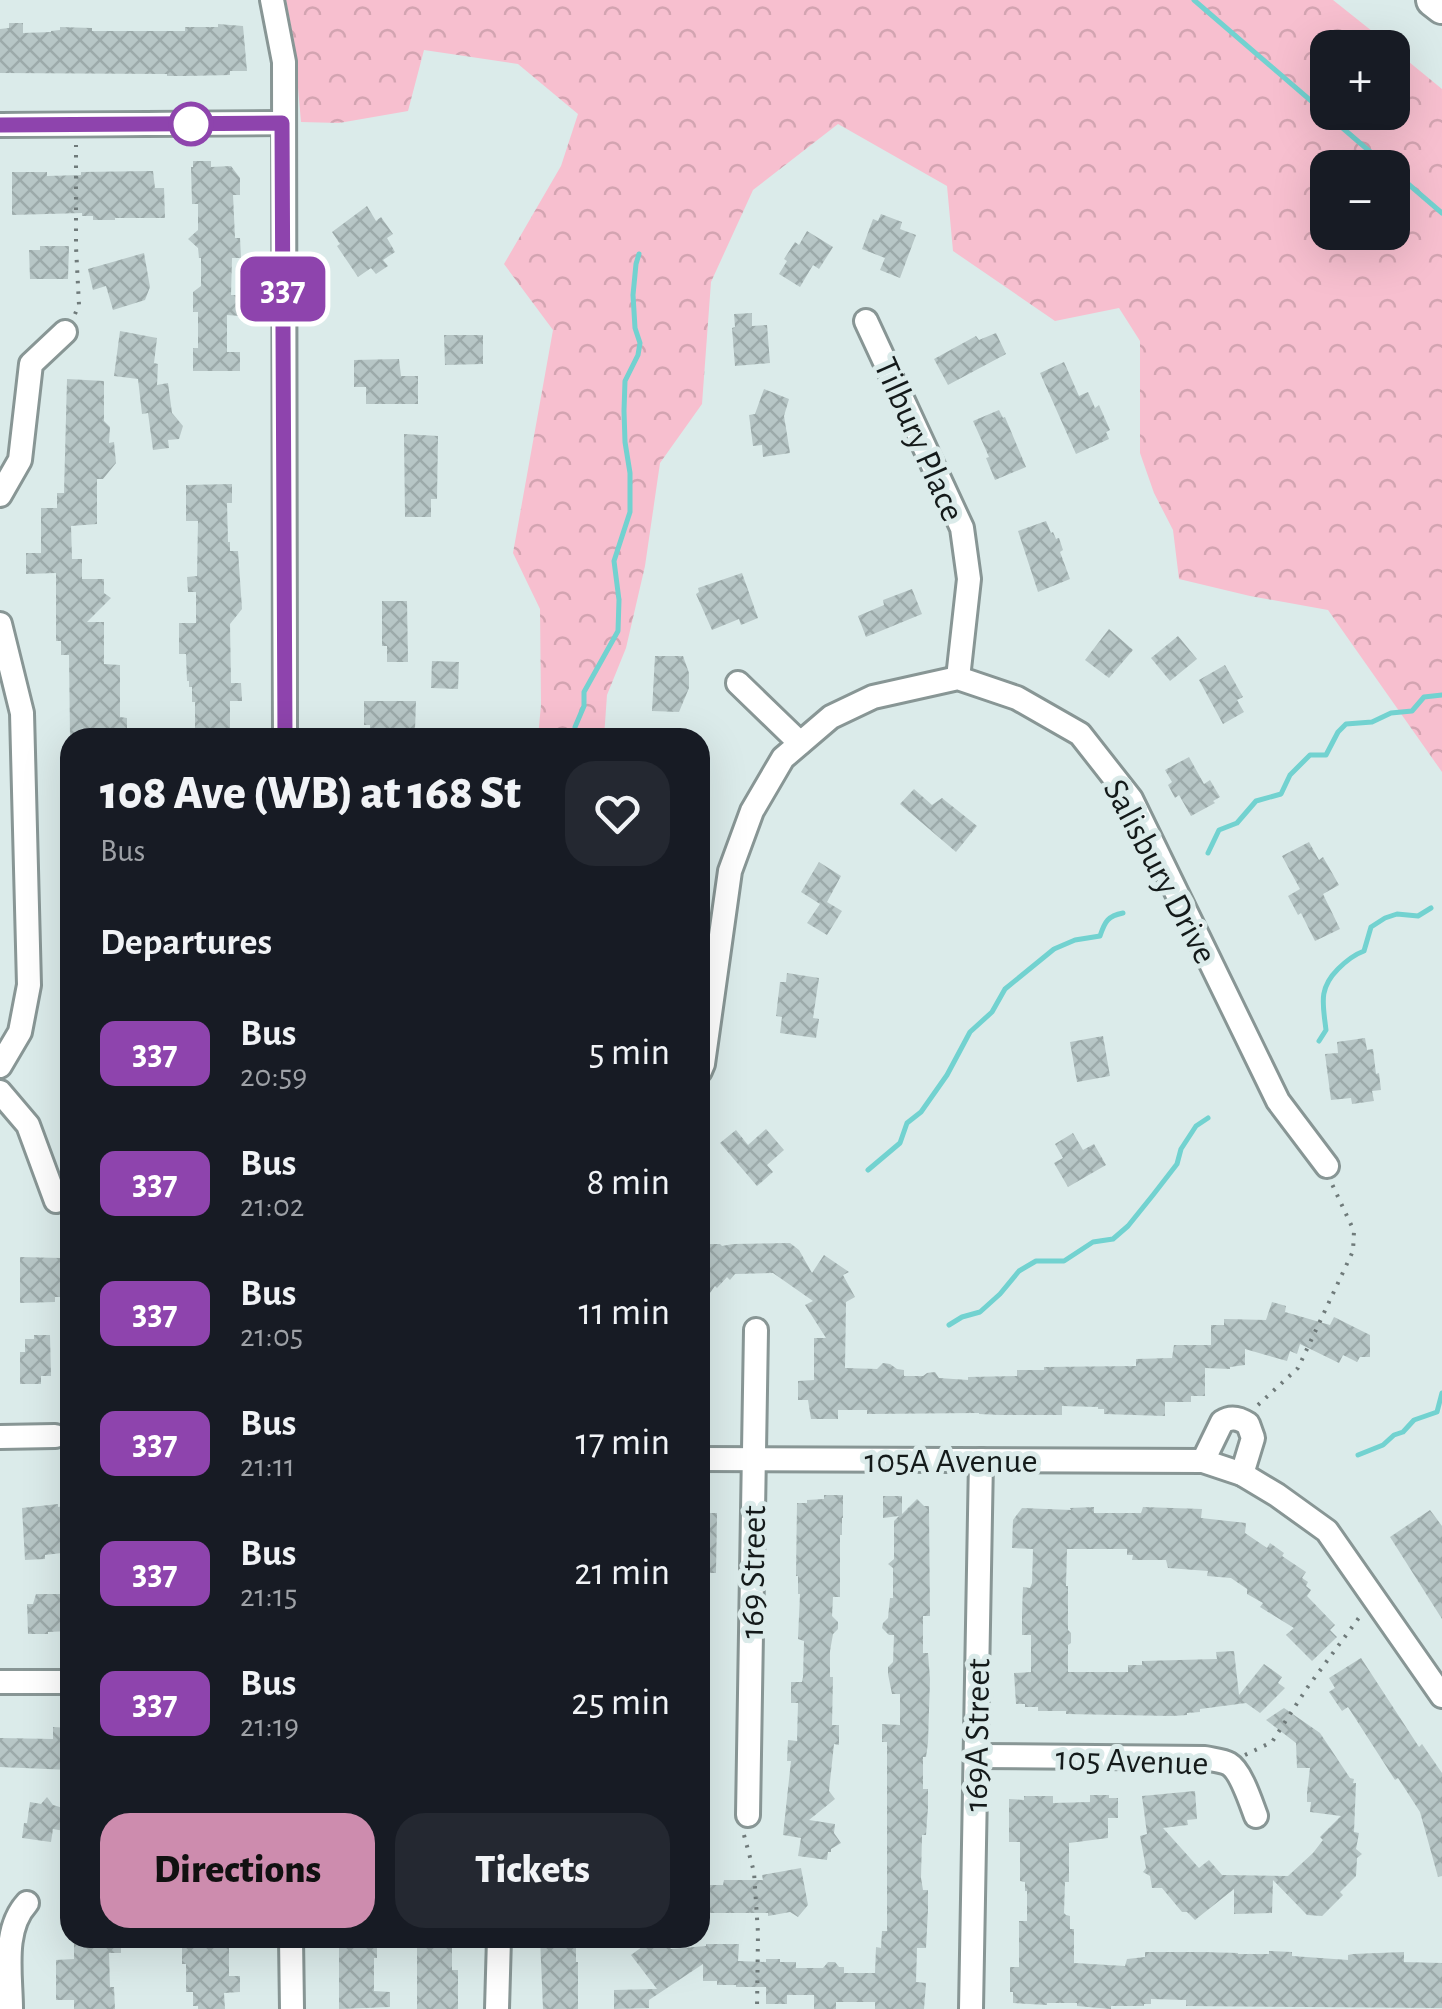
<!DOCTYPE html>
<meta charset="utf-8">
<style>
body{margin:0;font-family:"Alegreya Sans",sans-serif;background:#242831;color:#f1f3f6;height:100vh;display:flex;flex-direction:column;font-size:38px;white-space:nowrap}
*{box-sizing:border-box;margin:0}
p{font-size:32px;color:#9ea1a6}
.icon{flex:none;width:55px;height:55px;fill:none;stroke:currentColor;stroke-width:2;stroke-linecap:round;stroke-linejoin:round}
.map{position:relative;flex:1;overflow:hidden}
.side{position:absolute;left:60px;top:728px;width:650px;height:1220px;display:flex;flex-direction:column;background:#171b24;border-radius:30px;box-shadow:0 10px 40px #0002}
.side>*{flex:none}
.badge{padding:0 20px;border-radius:15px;font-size:35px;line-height:65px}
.controls{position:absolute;left:1310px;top:30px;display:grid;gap:20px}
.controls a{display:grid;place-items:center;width:100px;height:100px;border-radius:20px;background:#171b24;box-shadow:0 10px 40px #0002;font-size:50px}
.map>.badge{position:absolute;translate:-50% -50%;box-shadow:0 0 0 5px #fff}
h2{padding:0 40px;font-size:38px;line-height:90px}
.round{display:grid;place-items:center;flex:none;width:105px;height:105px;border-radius:30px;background:#242831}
.head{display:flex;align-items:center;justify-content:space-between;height:170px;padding:0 40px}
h1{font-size:48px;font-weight:800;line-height:75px}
.button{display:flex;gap:20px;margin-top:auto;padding:20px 40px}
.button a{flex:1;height:115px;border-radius:30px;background:#cd8cae;color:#111;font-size:40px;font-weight:800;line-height:115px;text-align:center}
.button a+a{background:#242831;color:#f1f3f6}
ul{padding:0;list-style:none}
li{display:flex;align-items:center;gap:30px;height:130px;padding:0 40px}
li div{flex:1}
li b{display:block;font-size:38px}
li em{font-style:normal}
li .badge{min-width:110px;font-weight:700;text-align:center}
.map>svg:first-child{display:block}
.forest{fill:url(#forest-crowns);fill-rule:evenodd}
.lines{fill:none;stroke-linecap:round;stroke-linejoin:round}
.stream{stroke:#72d2d0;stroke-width:5}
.building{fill:url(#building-cross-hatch)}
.minor-casing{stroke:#889695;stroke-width:28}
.highway-casing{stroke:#889695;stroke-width:38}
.path{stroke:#6f7a7a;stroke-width:4;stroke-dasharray:2.5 8;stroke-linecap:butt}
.minor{stroke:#fff;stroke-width:22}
.highway{stroke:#fff;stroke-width:32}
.line-casing{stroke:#fff;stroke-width:22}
.line{stroke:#8e44ad;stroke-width:15}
.stop-dot{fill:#fff;stroke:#8e44ad;stroke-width:5}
.labels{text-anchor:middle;stroke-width:10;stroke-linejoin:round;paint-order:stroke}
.street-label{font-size:35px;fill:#141a1a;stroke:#dbebea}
</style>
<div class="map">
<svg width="1442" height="2009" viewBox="0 0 1442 2009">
<defs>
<pattern id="forest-crowns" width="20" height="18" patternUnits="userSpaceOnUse" patternTransform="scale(2.5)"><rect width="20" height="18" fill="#f7bfcf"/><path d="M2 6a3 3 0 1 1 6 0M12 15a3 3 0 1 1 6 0" fill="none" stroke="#d3a4b1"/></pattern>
<pattern id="building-cross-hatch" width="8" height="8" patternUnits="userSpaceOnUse" patternTransform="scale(2.5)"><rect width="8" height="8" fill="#b7c6c6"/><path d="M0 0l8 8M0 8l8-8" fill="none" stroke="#9caaaa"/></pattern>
</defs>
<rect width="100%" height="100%" fill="#dbebea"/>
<!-- forest -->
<path class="forest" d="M 286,0 L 1333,0 L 1392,47 L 1328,48 L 1328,112 L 1392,112 L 1392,48 L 1442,89 L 1442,772 L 1328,610 L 1250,596 L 1179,579 L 1173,530 L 1154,493 L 1140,453 L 1140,341 L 1119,308 L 1055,321 L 953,251 L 947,186 L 838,124 L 753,190 L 711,282 L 702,404 L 660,463 L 645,566 L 626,648 L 607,695 L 604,737 L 538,737 L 541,705 L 540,609 L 513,553 L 553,330 L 504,264 L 561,166 L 578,114 L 518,64 L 424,50 L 408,111 L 339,123 L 301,122 L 294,41 ZM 1328,168 L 1392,168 L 1392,232 L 1328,232 Z"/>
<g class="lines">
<!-- stream -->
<g class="stream">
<polyline points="1194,0 1389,168"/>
<polyline points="1392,170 1442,213"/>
<polyline points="575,738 575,727 584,706 584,692 618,631 619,600 614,561 630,512 630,473 625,442 624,411 625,381 638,355 640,343 635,328 633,295 636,264 639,254"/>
<polyline points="1208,853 1219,830 1237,823 1256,801 1281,794 1290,775 1310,755 1326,755 1338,732 1346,724 1372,722 1391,713 1412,711 1424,697 1442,695"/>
<path d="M 1319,1041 L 1326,1030 C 1323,1004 1318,989 1338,969 C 1346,961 1353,955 1364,951 L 1371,927 L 1385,918 L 1397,914 L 1418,916 L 1431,908"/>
<path d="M 868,1170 L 900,1143 L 907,1123 L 921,1112 L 947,1075 L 970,1032 L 992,1012 L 1005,989 L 1054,949 L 1075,940 L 1100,936 C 1105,921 1108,916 1123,913"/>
<polyline points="949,1325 962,1317 980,1312 1000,1294 1019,1271 1036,1261 1064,1261 1093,1242 1113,1239 1128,1226 1153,1195 1177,1164 1181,1149 1196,1126 1208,1118"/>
<polyline points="1358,1455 1383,1445 1394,1435 1403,1432 1414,1420 1437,1412 1442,1393"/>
</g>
</g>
<!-- building -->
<g class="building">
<polygon points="9,23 23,23 23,33 51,32 51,31 60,30 60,27 92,28 92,31 185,31 185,27 218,27 218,24 243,26 247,71 230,71 230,75 187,76 167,76 167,74 0,73 0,29 9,28"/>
<polygon points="193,161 211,161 211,167 231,166 240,178 240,195 233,195 235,238 240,238 241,258 232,258 231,295 240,295 240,316 227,315 227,352 240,352 240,371 193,371 193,348 198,348 198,312 193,312 193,292 201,286 201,258 199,258 198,248 188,239 198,230 198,204 192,204 191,167 193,167"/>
<polygon points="153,171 155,188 164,188 165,218 115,218 115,220 93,220 93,216 82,216 82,213 12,215 12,172 47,172 47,176 81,175 81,172"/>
<polygon points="367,206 376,221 381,217 393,234 387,238 395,252 383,260 388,266 376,274 371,268 358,277 337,246 340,244 332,232"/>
<polygon points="881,214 902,222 900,229 916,235 900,278 880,270 885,258 862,249 873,219 878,221"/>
<polygon points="807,231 833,247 819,269 813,265 800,287 779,274 787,261 784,259 795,242 799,245"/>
<polygon points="40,246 69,246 68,279 30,279 29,250 40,250"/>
<polygon points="144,253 150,287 145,300 113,310 106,286 93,290 88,269"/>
<polygon points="752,313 752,326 767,325 770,363 735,366 732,328 735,327 734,314"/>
<polygon points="120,331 157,338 154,363 158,364 157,385 168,383 172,413 183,426 179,439 168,440 169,448 153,450 148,413 142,414 138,379 114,376"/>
<polygon points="996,333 1006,354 948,385 934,359 976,336 979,340"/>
<polygon points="444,335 483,335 483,364 445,365"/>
<polygon points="399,359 401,376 418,376 418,404 366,404 366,387 354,387 354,360"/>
<polygon points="1064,362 1079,396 1088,392 1095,408 1099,405 1110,430 1106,432 1109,439 1076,454 1040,373"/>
<polygon points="67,379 104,381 104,421 110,427 109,443 114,442 116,463 103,479 97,479 97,524 71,526 72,559 82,559 82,579 104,579 104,593 111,598 87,622 104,622 104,664 120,665 120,717 127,718 127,738 70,738 69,655 61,655 61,641 56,641 56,573 26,574 26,553 41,553 41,508 57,508 57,493 64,493"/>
<polygon points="764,389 789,399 784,416 790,453 763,457 762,445 753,446 749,415 755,414"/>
<polygon points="999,410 1003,418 1005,417 1026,467 995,480 986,458 989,457 973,421"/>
<polygon points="404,434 438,436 437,499 431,499 431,517 405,517"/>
<polygon points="232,484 232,503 227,503 228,542 230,542 230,551 238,551 242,609 230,624 231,683 241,683 242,701 230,701 230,738 195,738 195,702 192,702 192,687 189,687 189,681 187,681 186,654 179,654 179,623 196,623 196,592 188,592 187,577 197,576 198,521 186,521 186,485"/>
<polygon points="1046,521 1051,533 1053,532 1056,539 1059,538 1063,550 1060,552 1070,579 1038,592 1018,531"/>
<polygon points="742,573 758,618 741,625 739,619 712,630 696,594 699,592 698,588"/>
<polygon points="912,589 922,614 866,637 858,616 884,605 883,600"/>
<polygon points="382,601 407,601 408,662 387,662 387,646 382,646"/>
<polygon points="1109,629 1133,650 1109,678 1085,660"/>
<polygon points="1178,636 1197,659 1170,681 1151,658"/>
<polygon points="655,656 683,656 689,673 689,688 679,712 652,711"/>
<polygon points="432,661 459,662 458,689 431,688"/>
<polygon points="1225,665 1243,697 1237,700 1244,712 1223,724 1199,680"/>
<polygon points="364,701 416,701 415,730 406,738 370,738 370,725 364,725"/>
<polygon points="1189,757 1204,784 1210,780 1220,797 1213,801 1215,803 1191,816 1179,795 1175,798 1168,785 1172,782 1165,770"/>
<polygon points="914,789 932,805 942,798 977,826 956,852 900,804"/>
<polygon points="1309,842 1319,860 1323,857 1339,885 1323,894 1340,929 1315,941 1301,913 1298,915 1288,896 1300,889 1282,856"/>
<polygon points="819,862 841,876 827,902 842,911 827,935 807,923 820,904 801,892"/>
<polygon points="787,973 819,978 813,1018 819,1019 816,1038 780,1033 782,1017 776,1016 780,982 786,982"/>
<polygon points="1103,1036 1110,1076 1077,1082 1070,1042"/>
<polygon points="1365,1038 1367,1050 1373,1049 1376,1074 1379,1073 1381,1090 1372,1091 1374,1101 1352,1104 1351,1098 1331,1100 1325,1054 1338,1053 1337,1042"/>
<polygon points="766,1129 784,1150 767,1165 773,1172 757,1186 720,1143 736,1130 748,1145"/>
<polygon points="1073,1133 1083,1150 1094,1144 1106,1165 1068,1187 1054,1163 1063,1158 1055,1144"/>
<polygon points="790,1243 799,1250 812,1273 824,1255 849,1272 843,1275 855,1297 846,1302 845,1368 877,1369 883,1363 890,1364 897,1369 904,1370 904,1376 923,1376 927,1373 935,1372 939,1378 968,1380 968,1377 1017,1376 1017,1370 1044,1370 1044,1367 1136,1366 1136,1359 1172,1358 1174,1345 1211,1345 1211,1325 1224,1325 1224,1319 1266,1320 1272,1302 1286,1306 1285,1312 1330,1325 1334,1317 1370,1335 1370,1357 1360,1357 1357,1362 1343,1355 1339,1363 1300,1344 1297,1354 1290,1351 1287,1361 1245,1349 1245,1365 1230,1367 1230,1369 1205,1368 1205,1396 1191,1396 1191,1402 1165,1402 1165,1416 1104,1414 1104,1409 1098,1409 1098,1407 1062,1406 1062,1415 1000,1415 979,1414 979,1413 867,1414 867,1410 838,1410 838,1419 811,1419 808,1400 798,1400 798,1381 814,1380 814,1338 826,1338 805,1305 813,1301 773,1273 735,1274 730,1280 727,1277 717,1288 715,1286 700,1307 700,1244 720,1244 722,1246 733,1244"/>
<polygon points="70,1254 70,1297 55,1297 55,1302 20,1303 20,1257 61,1258"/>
<polygon points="34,1335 50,1335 51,1376 41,1376 41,1384 20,1384 20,1352 25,1352 25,1339 34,1339"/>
<polygon points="824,1495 843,1495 843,1518 842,1518 842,1535 840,1535 840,1597 833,1597 832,1616 838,1622 838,1629 833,1634 830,1651 830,1677 833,1677 832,1725 839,1725 839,1745 834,1744 829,1791 835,1799 809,1820 835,1824 834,1833 841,1843 831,1849 831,1852 828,1852 827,1860 798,1856 801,1838 783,1835 791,1761 787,1761 788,1740 797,1741 798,1703 791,1703 791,1682 802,1682 803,1677 804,1641 798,1639 800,1594 798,1594 798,1576 796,1576 797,1503 807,1503 807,1500 824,1499"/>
<polygon points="883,1496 902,1496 902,1514 917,1499 924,1506 929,1506 930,1616 923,1616 923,1653 928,1653 930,1679 928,1743 926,1757 923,1757 923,1789 928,1789 928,1807 926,1835 922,1835 921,1878 923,1890 928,1890 928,1910 926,1948 917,1948 916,1982 926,1983 924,2009 875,2009 875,2002 836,2002 836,2009 814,2009 814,1995 787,1995 787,2004 766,2004 766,1987 736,1987 736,1985 717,1985 717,1981 703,1981 703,1964 649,2000 649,2008 614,2009 614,1990 657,1989 631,1955 646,1944 668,1945 671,1949 706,1946 706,1944 739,1944 738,1961 766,1962 766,1959 780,1959 780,1962 796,1962 796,1968 823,1968 828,1962 835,1962 839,1967 844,1967 844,1973 875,1973 876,1947 881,1948 882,1931 887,1931 887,1742 882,1742 882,1724 900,1725 900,1694 892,1694 888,1674 888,1667 893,1662 894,1635 889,1635 882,1628 883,1623 888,1618 890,1598 893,1598 893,1568 888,1564 894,1559 894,1521 899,1516 883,1518"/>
<polygon points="58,1504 58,1507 70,1505 70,1552 45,1555 45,1559 25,1560 22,1508"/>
<polygon points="1094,1507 1094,1513 1141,1513 1143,1507 1202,1509 1201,1518 1246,1523 1245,1533 1267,1548 1270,1543 1284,1553 1282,1556 1306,1572 1302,1578 1308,1582 1306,1586 1311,1590 1307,1596 1335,1625 1330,1630 1337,1637 1312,1661 1286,1635 1294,1628 1260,1607 1263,1603 1247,1594 1247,1589 1231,1578 1207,1576 1208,1571 1168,1568 1166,1560 1132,1560 1133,1555 1127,1555 1127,1549 1067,1549 1066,1586 1068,1586 1068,1630 1071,1633 1071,1643 1068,1645 1068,1672 1128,1672 1128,1665 1142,1665 1142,1661 1217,1659 1216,1652 1234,1651 1239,1695 1264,1664 1282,1677 1278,1683 1285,1688 1260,1713 1246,1703 1200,1709 1200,1712 1187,1713 1187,1715 1172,1716 1066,1714 1066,1711 1038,1711 1038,1707 1025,1707 1025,1704 1016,1704 1014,1673 1031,1672 1031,1635 1022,1635 1022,1613 1023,1587 1030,1588 1032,1583 1033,1549 1012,1548 1013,1520 1022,1508 1071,1510 1070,1508"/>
<polygon points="1430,1510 1442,1526 1442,1619 1390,1537"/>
<polygon points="700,1513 717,1513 716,1573 700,1573"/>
<polygon points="36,1594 70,1594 70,1631 48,1632 48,1634 28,1634 27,1604 33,1604"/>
<polygon points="1361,1658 1419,1747 1422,1744 1442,1773 1442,1876 1438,1877 1420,1812 1398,1778 1395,1780 1348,1707 1342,1711 1329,1692 1335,1688 1329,1678"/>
<polygon points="1284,1708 1320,1733 1350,1778 1354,1779 1353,1783 1356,1783 1354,1832 1359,1833 1356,1849 1362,1854 1357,1858 1356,1876 1340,1892 1343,1895 1322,1916 1307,1915 1273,1880 1272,1913 1234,1914 1234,1889 1195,1920 1187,1912 1182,1912 1162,1888 1152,1888 1150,1876 1143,1872 1146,1868 1140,1836 1147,1834 1142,1796 1195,1791 1197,1819 1187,1820 1188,1825 1163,1828 1199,1868 1209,1860 1222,1875 1288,1876 1313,1853 1323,1840 1320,1837 1341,1816 1310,1812 1311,1802 1307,1802 1307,1793 1310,1768 1297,1768 1296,1743 1266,1720"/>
<polygon points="53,1727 70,1728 70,1770 0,1767 0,1738 53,1739"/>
<polygon points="1090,1795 1109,1795 1109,1798 1118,1798 1118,1818 1108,1818 1108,1838 1069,1843 1069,1882 1065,1882 1064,1913 1066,1915 1070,1916 1070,1929 1074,1929 1074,1963 1125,1966 1127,1959 1145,1957 1145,1952 1204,1952 1238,1953 1238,1954 1269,1954 1269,1951 1292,1952 1292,1956 1348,1960 1348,1955 1353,1954 1404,1952 1404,1962 1442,1963 1442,2008 1186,2006 1186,2000 1151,1999 1151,2004 1144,2004 1144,2006 1111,2006 1111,2009 1077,2006 1077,2003 1047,2003 1047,2005 1013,2003 1013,1992 1010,1992 1010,1967 1019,1967 1019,1921 1027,1921 1027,1891 1025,1891 1025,1882 1020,1881 1020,1842 1009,1842 1009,1799 1024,1800 1024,1796 1053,1796 1053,1803 1090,1802"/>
<polygon points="47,1797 53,1805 70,1810 70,1832 53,1829 51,1842 22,1838 24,1823 27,1823 30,1802 41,1804"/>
<polygon points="801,1868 808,1905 798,1917 790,1912 768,1916 768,1913 703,1913 700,1911 700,1885 723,1885 724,1880 763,1880 762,1875"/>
<polygon points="74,1938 121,1938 121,1953 109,1953 110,1987 114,1987 115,2009 74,2009 74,2000 56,2000 56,1960 74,1959"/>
<polygon points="194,1938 229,1938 229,1976 240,1976 240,1992 224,1993 225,2009 198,2009 198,2006 193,2006 193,1992 186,1992 186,1964 182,1964 182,1946 194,1946"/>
<polygon points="339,1938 377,1938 377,1958 374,1958 374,1991 390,1992 390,2007 339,2009"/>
<polygon points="417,1938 452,1938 452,1970 458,1970 458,2009 417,2009"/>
<polygon points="540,1938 576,1938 576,1962 578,1962 578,2009 543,2009"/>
</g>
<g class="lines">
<defs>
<g id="minor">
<polyline points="272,0 284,62 285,738"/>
<polyline points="0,125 283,123"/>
<polyline points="866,321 962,528 969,579 958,678"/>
<polyline points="0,495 20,460 31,364 65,332"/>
<polyline points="0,624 22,713 29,985 20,1032 0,1066"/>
<polyline points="738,683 800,743"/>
<polyline points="700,1071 703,1064 730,871 752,811 783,758 831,717 873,697 958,678 1017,698 1080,734 1131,799 1278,1101 1327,1166"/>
<polyline points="0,1092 28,1125 56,1201"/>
<polyline points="0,1437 55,1436"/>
<polyline points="700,1459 1203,1461 1242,1474 1277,1495 1327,1531 1442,1696"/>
<path d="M 1203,1461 L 1222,1422 C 1231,1416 1239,1418 1248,1424 L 1253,1438 L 1242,1474"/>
<polyline points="0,1682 70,1682"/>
<path d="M 975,1756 L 1205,1758 C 1213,1760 1222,1760 1229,1764 C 1241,1771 1251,1803 1256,1816"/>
<polyline points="748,1815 756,1330"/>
<polyline points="291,1938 292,2009"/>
<path d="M 11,2009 C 11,1975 2,1930 27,1903"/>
<polyline points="497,2009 499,1938"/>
<polyline points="971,2009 981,1460"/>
</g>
<polyline id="highway" points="1433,0 1442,7"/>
</defs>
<!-- minor casing -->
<use href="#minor" class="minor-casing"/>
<!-- highway casing -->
<use href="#highway" class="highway-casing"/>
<!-- path -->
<g class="path">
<polyline points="75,314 79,305 76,247 76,145"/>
<polyline points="1258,1405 1298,1368 1353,1251 1354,1231 1332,1184"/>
<polyline points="1245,1755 1272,1742 1307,1688 1361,1615"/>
<polyline points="744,1835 754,1872 758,1933 757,2009"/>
</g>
<!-- minor -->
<use href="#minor" class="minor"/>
<!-- highway -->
<use href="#highway" class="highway"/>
</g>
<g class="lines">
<defs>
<polyline id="line" points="0,125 282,123 285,738"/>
</defs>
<!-- line casing -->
<use href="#line" class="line-casing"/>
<!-- line -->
<use href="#line" class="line"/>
</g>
<!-- markers -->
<circle class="stop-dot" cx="191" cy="124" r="20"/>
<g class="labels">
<!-- street labels -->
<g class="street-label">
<text transform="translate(920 439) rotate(66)" y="12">Tilbury Place</text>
<text transform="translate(1161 871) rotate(62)" y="12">Salisbury Drive</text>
<text x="951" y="1472">105A Avenue</text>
<text transform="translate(752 1572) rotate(-89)" y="12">169 Street</text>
<text transform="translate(976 1735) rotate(-89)" y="12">169A Street</text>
<text transform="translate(1132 1760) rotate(2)" y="12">105 Avenue</text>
</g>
</g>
</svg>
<div class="controls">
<a>+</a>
<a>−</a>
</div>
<b class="badge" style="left:283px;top:289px;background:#8e44ad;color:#fff">337</b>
<section class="side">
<div class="head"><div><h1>108 Ave (WB) at 168 St</h1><p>Bus</p></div><a class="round"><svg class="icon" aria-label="heart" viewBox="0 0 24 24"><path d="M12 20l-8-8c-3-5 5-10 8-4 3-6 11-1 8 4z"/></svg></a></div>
<h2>Departures</h2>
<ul>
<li><span class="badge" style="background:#8e44ad;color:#fff">337</span><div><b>Bus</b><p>20:59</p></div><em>5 min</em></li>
<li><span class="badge" style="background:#8e44ad;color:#fff">337</span><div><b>Bus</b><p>21:02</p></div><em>8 min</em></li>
<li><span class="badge" style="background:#8e44ad;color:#fff">337</span><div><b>Bus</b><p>21:05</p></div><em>11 min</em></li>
<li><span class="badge" style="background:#8e44ad;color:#fff">337</span><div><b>Bus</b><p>21:11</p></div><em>17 min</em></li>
<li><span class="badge" style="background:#8e44ad;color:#fff">337</span><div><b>Bus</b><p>21:15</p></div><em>21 min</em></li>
<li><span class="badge" style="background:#8e44ad;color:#fff">337</span><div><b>Bus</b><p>21:19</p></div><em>25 min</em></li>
</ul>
<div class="button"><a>Directions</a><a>Tickets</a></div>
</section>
</div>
